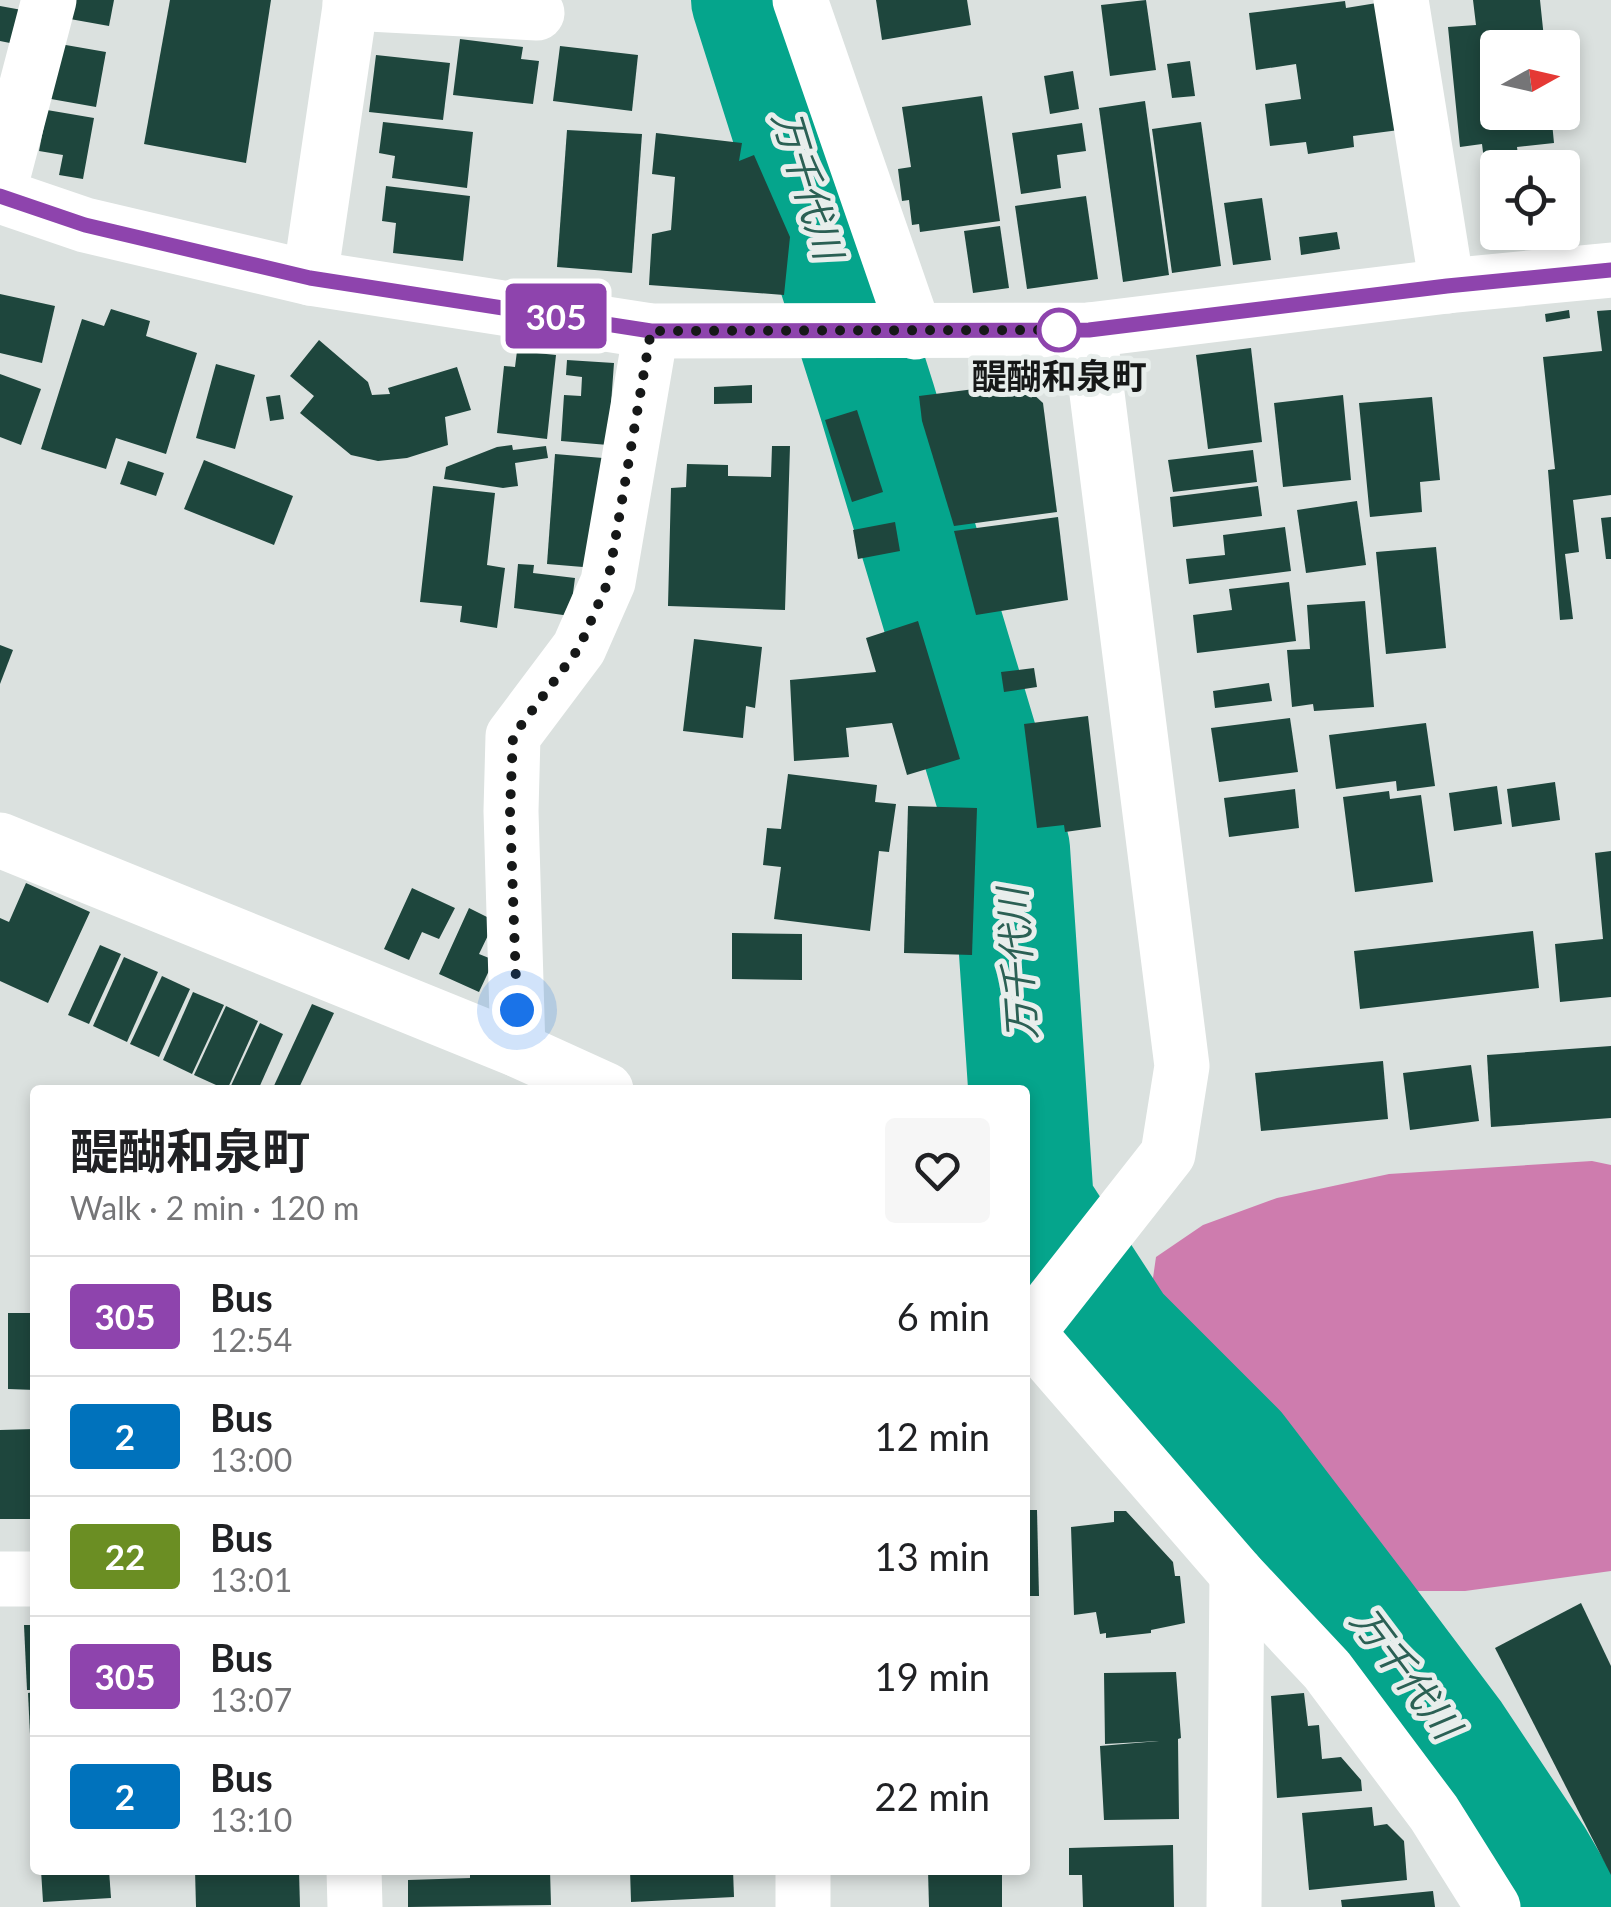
<!DOCTYPE html>
<meta charset="utf-8">
<style>
body{margin:0;font-family:Lato,"Noto Sans JP",sans-serif;background:#f6f6f6;color:#202124;height:100vh;display:flex;flex-direction:column;font-size:38px;white-space:nowrap}
*{box-sizing:border-box;margin:0}
p{font-size:32px;color:#757577}
.icon{flex:none;width:55px;height:55px;fill:none;stroke:currentColor;stroke-width:2;stroke-linecap:round;stroke-linejoin:round}
.map{position:relative;flex:1;overflow:hidden}
.panel{position:absolute;left:30px;top:1085px;width:1000px;height:790px;display:flex;flex-direction:column;background:#fff;border-radius:10px;box-shadow:0 5px 15px #0003}
.panel>*{flex:none}
.badge{padding:0 20px;border-radius:8px;font-size:35px;line-height:65px}
.needle{width:65px;rotate:82deg}
.fabs{position:absolute;left:1480px;top:30px;display:grid;gap:20px}
.fabs a{display:grid;place-items:center;width:100px;height:100px;border-radius:10px;background:#fff;box-shadow:0 5px 15px #0003;font-size:50px}
.you{position:absolute;width:50px;height:50px;margin:-25px;border:8px solid #fff;border-radius:50%;background:#1a73e8;box-shadow:0 0 0 15px #1a73e833}
.map>.badge{position:absolute;translate:-50% -50%;box-shadow:0 0 0 5px #fff}
.round{display:grid;place-items:center;flex:none;width:105px;height:105px;border-radius:10px;background:#f6f6f6}
.summary{display:flex;align-items:center;justify-content:space-between;height:170px;padding:0 40px}
h1{font-size:48px;font-weight:700;line-height:75px}
ul{padding:0;list-style:none}
li{display:flex;align-items:center;gap:30px;height:120px;padding:0 40px;border-top:2px solid #e0e0e0}
li div{flex:1}
li b{display:block;font-size:38px}
li em{font-style:normal}
li .badge{min-width:110px;font-weight:700;text-align:center}
.map>svg:first-child{display:block}
.forest{fill:#ce7cae}
.lines{fill:none;stroke-linecap:round;stroke-linejoin:round}
.river{stroke:#05a58c;stroke-width:118}
.building{fill:#1e463d}
.minor{stroke:#fff;stroke-width:55}
.line-casing{stroke:#fff;stroke-width:22}
.line{stroke:#8e44ad;stroke-width:15}
.walk{stroke:#161818;stroke-width:10;stroke-dasharray:0 18}
.stop-dot{fill:#fff;stroke:#8e44ad;stroke-width:5}
.labels{text-anchor:middle;stroke-width:10;stroke-linejoin:round;paint-order:stroke}
.stop-label{font-size:35px;font-weight:bold;fill:#161818;stroke:#e8eeec}
.water-label{font-size:38px;font-style:italic;fill:#2b6054;stroke:#e8eeec}
</style>
<div class="map">
<svg width="1611" height="1907" viewBox="0 0 1611 1907">
<rect width="100%" height="100%" fill="#dbe1df"/>
<!-- forest -->
<polygon class="forest" points="1592,1161 1611,1165 1611,1571 1465,1591 1388,1591 1333,1545 1264,1447 1186,1382 1149,1306 1156,1257 1203,1225 1277,1198 1389,1174"/>
<g class="lines">
<!-- river -->
<polyline class="river" points="750,0 877,401 1011,849 1035,1205 1117,1331 1237,1451 1363,1616 1453,1736 1535,1859 1563,1907"/>
</g>
<!-- building -->
<g class="building">
<polygon points="73,0 114,0 109,26 70,19"/>
<polygon points="170,0 271,0 246,163 144,144"/>
<polygon points="876,0 967,0 971,25 882,40"/>
<polygon points="1146,0 1156,70 1110,76 1101,5"/>
<polygon points="1473,0 1540,0 1545,48 1498,48 1498,112 1551,112 1554,143 1517,147 1519,163 1485,168 1482,144 1460,147 1448,27 1476,25"/>
<polygon points="1345,1 1346,8 1383,2 1399,130 1353,136 1354,147 1308,154 1306,142 1270,146 1265,104 1301,99 1296,64 1256,70 1249,13"/>
<polygon points="0,6 22,10 15,44 0,41"/>
<polygon points="460,39 523,47 521,59 539,61 533,104 453,95"/>
<polygon points="60,44 106,52 96,107 51,99"/>
<polygon points="560,46 638,55 632,111 553,101"/>
<polygon points="376,55 450,63 443,120 369,112"/>
<polygon points="1190,61 1195,96 1172,98 1167,64"/>
<polygon points="1073,71 1079,109 1050,114 1044,76"/>
<polygon points="982,96 1000,221 920,232 919,224 912,225 909,200 902,201 898,169 911,167 902,107"/>
<polygon points="1145,101 1169,275 1123,282 1099,108"/>
<polygon points="47,110 94,118 83,179 59,175 63,155 39,151"/>
<polygon points="383,122 473,132 467,188 392,178 395,156 379,153"/>
<polygon points="1201,122 1221,266 1172,273 1152,129"/>
<polygon points="1082,123 1086,151 1057,155 1061,188 1021,194 1012,133"/>
<polygon points="567,130 642,134 632,273 557,267"/>
<polygon points="656,133 742,143 739,161 754,155 790,237 784,295 649,285 652,234 671,230 675,177 652,174"/>
<polygon points="386,186 470,196 463,261 393,253 396,223 382,221"/>
<polygon points="1086,196 1098,279 1027,289 1015,206"/>
<polygon points="1262,198 1271,260 1233,265 1224,203"/>
<polygon points="1000,226 1009,288 973,293 964,231"/>
<polygon points="1337,232 1340,249 1301,255 1299,237"/>
<polygon points="0,294 55,306 42,363 0,353"/>
<polygon points="111,309 150,321 146,336 197,353 166,454 116,438 106,469 41,449 82,319 104,326"/>
<polygon points="1569,310 1570,318 1546,322 1545,314"/>
<polygon points="1611,310 1611,495 1573,500 1579,552 1565,554 1573,619 1560,620 1548,470 1555,469 1543,357 1602,351 1597,311"/>
<polygon points="319,340 368,382 372,395 390,394 388,388 457,367 471,410 445,417 448,445 407,458 378,461 351,455 300,413 314,396 290,376"/>
<polygon points="1251,348 1262,442 1208,449 1196,355"/>
<polygon points="517,351 556,355 547,439 497,433 504,366 515,367"/>
<polygon points="567,360 614,363 608,445 561,441 564,395 581,396 582,377 566,375"/>
<polygon points="216,364 255,375 235,449 196,438"/>
<polygon points="0,374 41,389 21,445 0,437"/>
<polygon points="1021,383 1043,403 1057,512 954,526 922,421 919,396"/>
<polygon points="752,385 752,403 714,404 714,387"/>
<polygon points="280,395 284,419 270,421 266,397"/>
<polygon points="1343,395 1351,480 1283,487 1274,403"/>
<polygon points="1432,397 1440,480 1420,482 1422,512 1370,517 1359,403"/>
<polygon points="857,410 883,492 852,502 825,420"/>
<polygon points="512,445 513,450 546,446 548,458 515,463 518,486 503,488 444,479 446,467 497,447"/>
<polygon points="772,446 790,446 785,610 668,606 671,488 686,487 687,464 728,465 728,476 771,477"/>
<polygon points="1253,450 1257,482 1173,492 1168,460"/>
<polygon points="555,454 603,458 595,568 547,564"/>
<polygon points="204,460 293,496 274,545 184,509"/>
<polygon points="128,461 164,473 156,496 120,484"/>
<polygon points="433,486 495,493 487,565 505,568 497,628 460,622 462,606 420,602"/>
<polygon points="1258,486 1262,516 1173,527 1170,497"/>
<polygon points="1357,501 1366,565 1306,573 1297,510"/>
<polygon points="1058,517 1068,600 976,615 954,531"/>
<polygon points="1611,517 1611,559 1606,559 1601,518"/>
<polygon points="895,522 900,551 858,559 853,530"/>
<polygon points="1285,527 1291,571 1189,584 1186,559 1225,555 1223,535"/>
<polygon points="1436,547 1446,648 1386,654 1376,552"/>
<polygon points="518,564 534,565 533,573 575,578 570,616 514,608"/>
<polygon points="1289,582 1296,641 1197,653 1193,615 1232,610 1229,589"/>
<polygon points="1365,601 1374,707 1314,711 1313,704 1292,707 1287,650 1310,649 1307,605"/>
<polygon points="918,621 960,759 907,775 892,723 846,728 849,757 794,761 790,680 876,672 866,638"/>
<polygon points="694,639 762,647 755,708 746,706 743,738 683,731"/>
<polygon points="0,645 13,650 0,684"/>
<polygon points="1034,668 1037,687 1004,692 1001,672"/>
<polygon points="1269,683 1272,701 1215,708 1213,691"/>
<polygon points="1088,716 1101,827 1065,832 1064,825 1037,828 1024,724"/>
<polygon points="1290,718 1298,772 1219,782 1211,728"/>
<polygon points="1426,723 1435,786 1397,791 1396,781 1336,789 1329,735"/>
<polygon points="788,774 877,785 875,802 896,804 889,852 879,851 870,931 774,919 781,867 763,865 767,828 781,829"/>
<polygon points="1555,782 1560,820 1512,827 1507,789"/>
<polygon points="1497,786 1502,824 1454,831 1449,793"/>
<polygon points="1295,789 1299,828 1229,837 1224,798"/>
<polygon points="1389,791 1390,799 1421,795 1433,882 1355,892 1343,797"/>
<polygon points="908,806 977,808 972,955 904,953"/>
<polygon points="1611,851 1611,997 1560,1002 1555,944 1603,939 1595,853"/>
<polygon points="26,883 90,912 48,1003 0,981 0,918 9,922"/>
<polygon points="412,888 455,908 439,939 422,932 409,960 384,949"/>
<polygon points="469,908 495,921 479,954 494,960 479,992 439,974"/>
<polygon points="1533,931 1539,988 1360,1009 1354,951"/>
<polygon points="732,933 802,934 802,980 732,979"/>
<polygon points="100,945 121,954 89,1024 68,1015"/>
<polygon points="124,957 158,972 127,1042 93,1026"/>
<polygon points="162,976 190,989 159,1057 130,1044"/>
<polygon points="193,992 224,1005 192,1074 163,1060"/>
<polygon points="312,1004 334,1013 298,1090 272,1090"/>
<polygon points="226,1006 258,1021 227,1090 194,1075"/>
<polygon points="260,1023 283,1034 258,1090 229,1090"/>
<polygon points="1611,1046 1611,1118 1491,1127 1487,1055"/>
<polygon points="1383,1061 1388,1119 1261,1131 1255,1073"/>
<polygon points="1471,1065 1479,1121 1410,1130 1403,1073"/>
<polygon points="8,1313 35,1313 35,1390 8,1389"/>
<polygon points="35,1429 35,1519 0,1519 0,1430"/>
<polygon points="1025,1510 1037,1510 1039,1596 1025,1596"/>
<polygon points="1114,1511 1126,1511 1173,1562 1175,1576 1180,1576 1185,1623 1151,1630 1151,1633 1106,1638 1106,1633 1100,1634 1096,1612 1074,1615 1071,1527 1114,1522"/>
<polygon points="1581,1603 1611,1666 1611,1875 1495,1648"/>
<polygon points="24,1625 35,1625 35,1690 27,1690"/>
<polygon points="1176,1672 1181,1738 1178,1739 1179,1819 1104,1820 1100,1746 1159,1741 1105,1744 1104,1673"/>
<polygon points="35,1692 35,1755 31,1755 28,1693"/>
<polygon points="1304,1693 1308,1726 1319,1725 1322,1759 1341,1757 1361,1780 1362,1791 1277,1798 1271,1696"/>
<polygon points="1372,1807 1374,1826 1387,1824 1404,1841 1407,1880 1309,1890 1302,1813"/>
<polygon points="1173,1845 1174,1907 1083,1907 1082,1875 1069,1875 1069,1848"/>
<polygon points="41,1870 109,1870 111,1898 43,1902"/>
<polygon points="195,1870 299,1870 300,1907 196,1907"/>
<polygon points="470,1870 550,1870 551,1905 408,1907 408,1880 470,1878"/>
<polygon points="630,1870 733,1870 734,1897 631,1902"/>
<polygon points="928,1870 1002,1870 1002,1907 929,1907"/>
<polygon points="1433,1891 1435,1907 1342,1907 1341,1900"/>
</g>
<g class="lines">
<!-- minor -->
<g class="minor">
<polyline points="800,0 915,332"/>
<polyline points="1401,0 1447,286"/>
<polyline points="350,3 537,13"/>
<polyline points="0,187 49,0"/>
<polyline points="0,196 85,225 310,278 651,331 1089,330 1447,286 1611,270"/>
<polyline points="310,278 351,0"/>
<polyline points="0,840 518,1050 606,1090"/>
<polyline points="518,1050 511,811 513,736 579,648 608,582 651,331"/>
<polyline points="1028,1333 1237,1574 1327,1670 1434,1813 1493,1907"/>
<polyline points="1025,1336 1168,1154 1182,1066 1089,330"/>
<polyline points="0,1579 35,1579"/>
<polyline points="354,1870 355,1907"/>
<polyline points="803,1870 803,1907"/>
<polyline points="1234,1907 1237,1574"/>
</g>
</g>
<g class="lines">
<defs>
<polyline id="line" points="0,196 85,225 310,278 651,331 1089,330 1447,286 1611,270"/>
</defs>
<!-- line casing -->
<use href="#line" class="line-casing"/>
<!-- line -->
<use href="#line" class="line"/>
<!-- walk -->
<polyline class="walk" points="517,1010 510,811 513,736 579,648 608,582 651,331 1059,330"/>
</g>
<!-- markers -->
<circle class="stop-dot" cx="1059" cy="330" r="20"/>
<g class="labels">
<!-- stop labels -->
<g class="stop-label">
<text x="1059" y="389">醍醐和泉町</text>
</g>
<!-- water labels -->
<g class="water-label">
<text transform="translate(807 185) rotate(73)" y="13">万千代川</text>
<text transform="translate(1018 964) rotate(-94)" y="13">万千代川</text>
<text transform="translate(1405 1673) rotate(53)" y="13">万千代川</text>
</g>
</g>
</svg>
<div class="fabs">
<a><svg class="needle" viewBox="-14 -14 28 28"><path d="M0-13l5 13h-10z" fill="#e53935"/><path d="M0 13l5-13h-10z" fill="#757577"/></svg></a>
<a><svg class="icon" aria-label="locate" viewBox="0 0 24 24"><circle cx="12" cy="12" r="6"/><path d="M12 2v4M12 18v4M2 12h4M18 12h4"/></svg></a>
</div>
<div class="you" style="left:517px;top:1010px"></div>
<b class="badge" style="left:556px;top:316px;background:#8e44ad;color:#fff">305</b>
<section class="panel">
<div class="summary"><div><h1>醍醐和泉町</h1><p>Walk · 2 min · 120 m</p></div><a class="round"><svg class="icon" aria-label="heart" viewBox="0 0 24 24"><path d="M12 20l-8-8c-3-5 5-10 8-4 3-6 11-1 8 4z"/></svg></a></div>
<ul>
<li><span class="badge" style="background:#8e44ad;color:#fff">305</span><div><b>Bus</b><p>12:54</p></div><em>6 min</em></li>
<li><span class="badge" style="background:#0072bc;color:#fff">2</span><div><b>Bus</b><p>13:00</p></div><em>12 min</em></li>
<li><span class="badge" style="background:#6b8e23;color:#fff">22</span><div><b>Bus</b><p>13:01</p></div><em>13 min</em></li>
<li><span class="badge" style="background:#8e44ad;color:#fff">305</span><div><b>Bus</b><p>13:07</p></div><em>19 min</em></li>
<li><span class="badge" style="background:#0072bc;color:#fff">2</span><div><b>Bus</b><p>13:10</p></div><em>22 min</em></li>
</ul>
</section>
</div>
